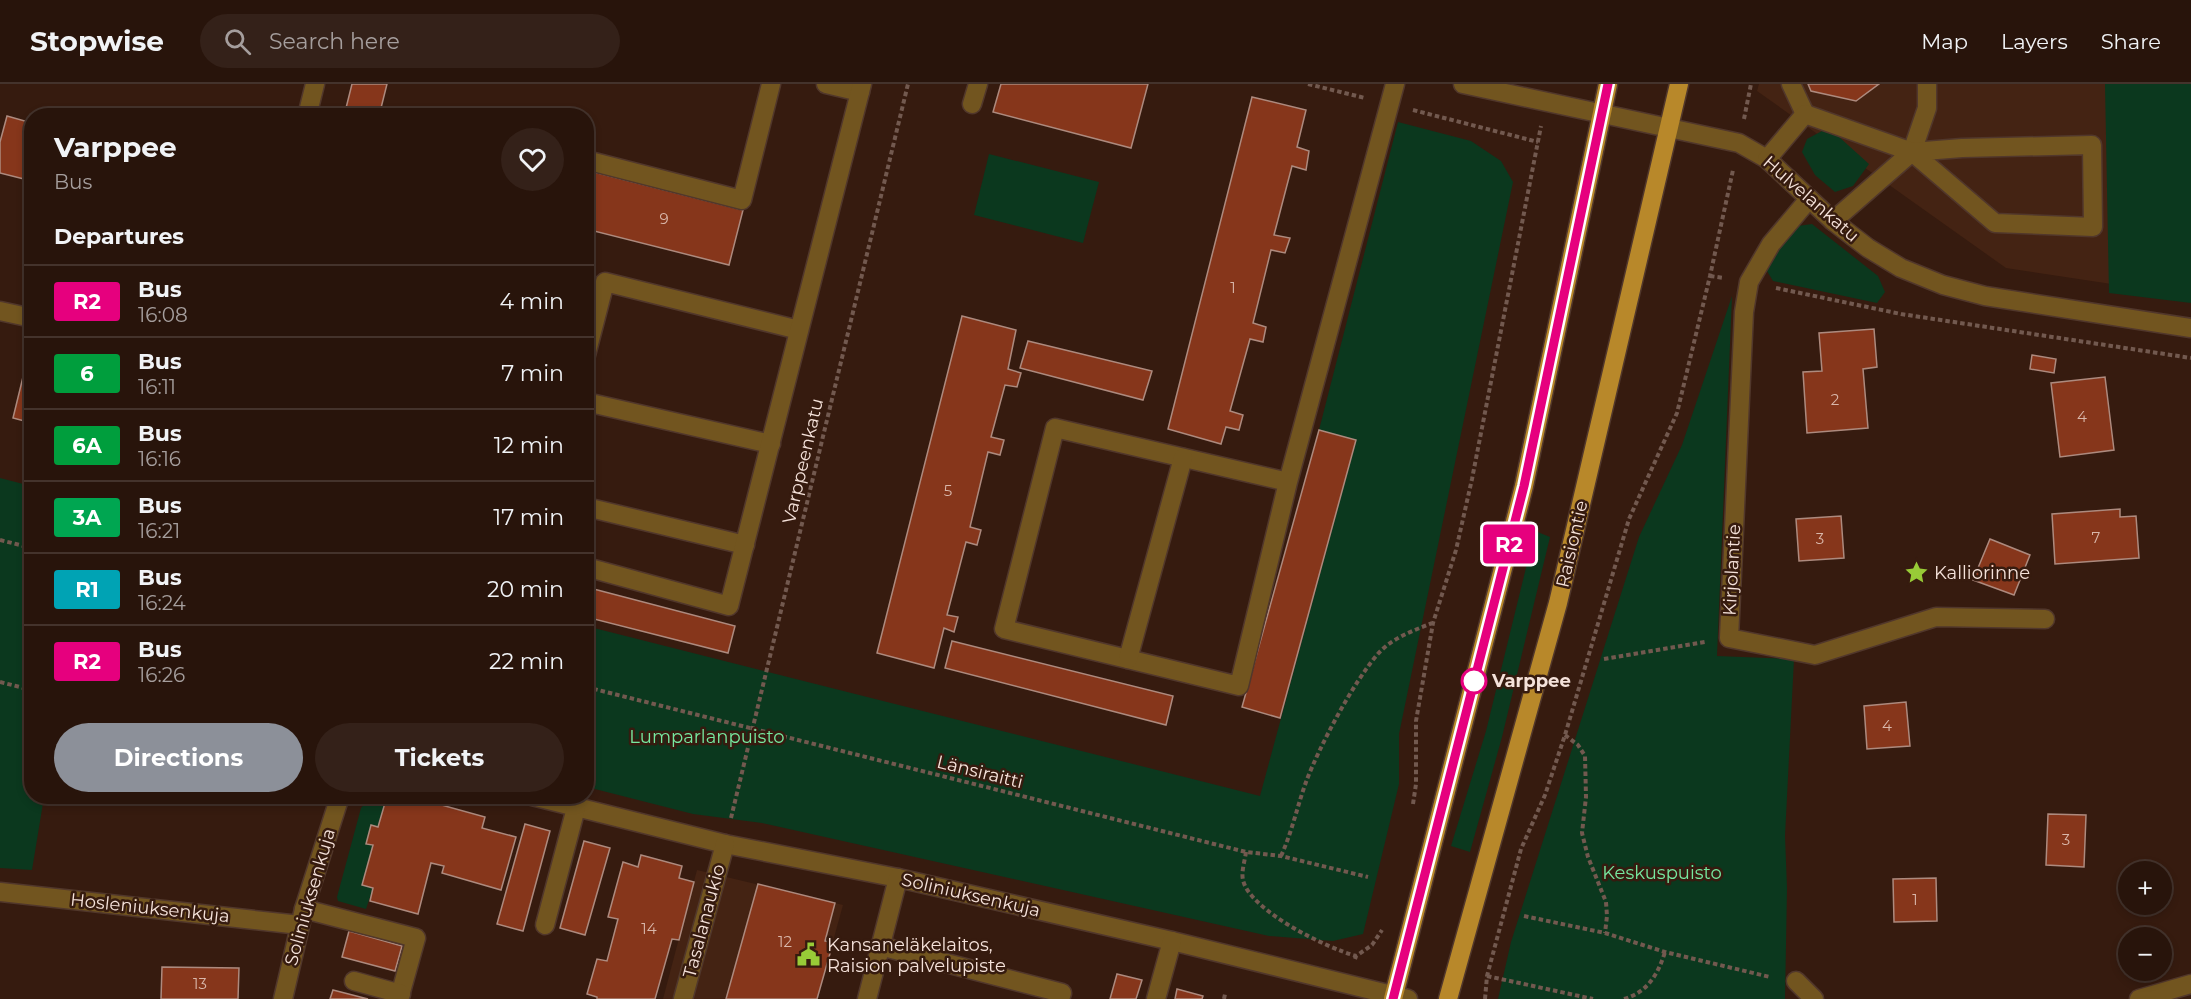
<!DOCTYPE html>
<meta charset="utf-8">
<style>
body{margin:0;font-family:Montserrat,sans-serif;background:#342119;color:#f1f3f6;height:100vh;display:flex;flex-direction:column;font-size:22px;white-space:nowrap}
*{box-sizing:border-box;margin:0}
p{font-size:20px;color:#a59e9d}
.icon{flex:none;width:33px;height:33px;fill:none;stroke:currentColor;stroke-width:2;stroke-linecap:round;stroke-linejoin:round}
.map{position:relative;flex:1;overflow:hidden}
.drawer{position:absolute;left:24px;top:24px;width:570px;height:696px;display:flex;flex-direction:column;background:#28140b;border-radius:24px;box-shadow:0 3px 9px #0003,0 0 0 2px #44332c}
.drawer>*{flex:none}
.badge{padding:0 12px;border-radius:4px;font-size:21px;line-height:39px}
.buttons{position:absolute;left:2118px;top:777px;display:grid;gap:12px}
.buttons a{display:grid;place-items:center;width:54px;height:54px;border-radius:50%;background:#28140b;box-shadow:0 3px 9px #0003,0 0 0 2px #44332c;font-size:30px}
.map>.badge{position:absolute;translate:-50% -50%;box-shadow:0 0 0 3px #fff}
h2{padding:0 30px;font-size:22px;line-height:54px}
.round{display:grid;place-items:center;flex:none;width:63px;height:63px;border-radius:32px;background:#342119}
.head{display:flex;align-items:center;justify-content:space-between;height:102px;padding:0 30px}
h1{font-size:28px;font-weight:700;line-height:45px}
.button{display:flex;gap:12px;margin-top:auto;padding:12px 30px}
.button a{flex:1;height:69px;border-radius:36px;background:#8c9099;color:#fff;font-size:24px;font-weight:700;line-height:69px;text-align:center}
.button a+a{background:#342119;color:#f1f3f6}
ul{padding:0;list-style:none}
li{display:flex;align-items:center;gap:18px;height:72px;padding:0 30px;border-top:2px solid #44332c}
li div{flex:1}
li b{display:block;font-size:22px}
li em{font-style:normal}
li .badge{min-width:66px;font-weight:700;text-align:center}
header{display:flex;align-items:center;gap:36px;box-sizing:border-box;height:84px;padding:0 30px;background:#28140b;border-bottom:2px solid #44332c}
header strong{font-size:28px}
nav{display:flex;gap:33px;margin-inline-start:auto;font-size:21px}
.search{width:420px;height:54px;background:#342119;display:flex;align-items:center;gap:15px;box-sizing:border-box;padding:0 21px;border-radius:33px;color:#a59e9d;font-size:22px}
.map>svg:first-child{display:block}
.built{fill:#442313}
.green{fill:#0b381e}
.building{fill:#86361b;stroke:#ad8a7e;stroke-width:1.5}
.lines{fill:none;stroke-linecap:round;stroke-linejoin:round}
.minor-casing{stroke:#51372b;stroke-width:21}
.major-casing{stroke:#51372b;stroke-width:21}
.path{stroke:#72594f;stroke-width:4;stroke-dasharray:4.5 3;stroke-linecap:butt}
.minor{stroke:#72551f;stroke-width:18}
.major{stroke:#b8882a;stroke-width:18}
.line-casing{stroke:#fff;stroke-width:14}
.line{stroke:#e6007e;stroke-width:9}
.stop-dot{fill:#fff;stroke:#e6007e;stroke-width:3}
.labels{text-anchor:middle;stroke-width:5;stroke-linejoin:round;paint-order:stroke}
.number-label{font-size:15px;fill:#d9b7aa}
.street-label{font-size:18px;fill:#f5e2da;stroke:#361b0f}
.poi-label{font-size:18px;fill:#f5e2da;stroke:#361b0f;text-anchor:start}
.stop-label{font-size:18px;font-weight:bold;fill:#f5e2da;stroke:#361b0f;text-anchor:start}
.park-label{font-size:18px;fill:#76e9a0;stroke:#361b0f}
</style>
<header>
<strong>Stopwise</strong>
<div class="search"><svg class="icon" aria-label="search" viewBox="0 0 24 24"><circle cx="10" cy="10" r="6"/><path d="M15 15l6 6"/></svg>Search here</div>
<nav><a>Map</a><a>Layers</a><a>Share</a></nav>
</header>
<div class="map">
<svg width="2191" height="915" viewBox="0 0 2191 915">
<rect width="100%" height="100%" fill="#361b0f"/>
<!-- built -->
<g class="built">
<polygon points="1759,0 2191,0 2191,212 2006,184 1757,7"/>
<polygon points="697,786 843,821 817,915 663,915"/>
</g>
<!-- green -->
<g class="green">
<polygon points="2105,0 2191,0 2191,219 2109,209"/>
<polygon points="1398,38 1471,57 1501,77 1513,98 1399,650 1399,700 1363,850 1333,857 1269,852 762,739 693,730 587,703 586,542 1260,712 1356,357 1319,346"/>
<polygon points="1822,47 1838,52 1869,80 1853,102 1835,108 1815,91 1802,68 1807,55"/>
<polygon points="989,70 1099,98 1083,159 974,131"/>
<polygon points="1812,140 1878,192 1885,208 1877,219 1773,197 1767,187 1781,157 1798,142"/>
<polygon points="1732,212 1717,572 1794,575 1785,752 1787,804 1785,915 1498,915 1511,858 1639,453 1682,361"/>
<polygon points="0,394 31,402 32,712 44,713 32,786 0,784"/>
<polygon points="1535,447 1550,453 1502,653 1470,768 1451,762 1486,647"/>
<polygon points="370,713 387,713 378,743 367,760 373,761 373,804 366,825 338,817 337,813 361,724"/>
</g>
<!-- building -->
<g class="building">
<polygon points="352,0 387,0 379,32 344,32"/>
<polygon points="1001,0 1148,0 1131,64 993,28"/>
<polygon points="1808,0 1879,0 1856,17 1811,7"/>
<polygon points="1252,13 1306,26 1297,63 1309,67 1306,86 1292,82 1274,151 1290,154 1285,169 1271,166 1253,239 1266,243 1263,258 1250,255 1230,327 1243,331 1239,346 1226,343 1221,360 1168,345"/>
<polygon points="7,32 32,39 32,97 0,89 0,58"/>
<polygon points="586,86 743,126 729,181 586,145"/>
<polygon points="962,232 1016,246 1008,285 1021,289 1017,303 1005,301 991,353 1004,356 1000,371 988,368 970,443 981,446 977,461 966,458 947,531 958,533 954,548 944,544 934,584 877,569"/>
<polygon points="1874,245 1877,283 1863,285 1868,344 1807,349 1803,288 1822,287 1819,249"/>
<polygon points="32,256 32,339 13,334"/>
<polygon points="1028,257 1152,287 1143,316 1020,284"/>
<polygon points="2032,271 2056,275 2054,289 2030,285"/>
<polygon points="2105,293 2114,366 2060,373 2051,299"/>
<polygon points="1319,346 1356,356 1280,634 1242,623"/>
<polygon points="2120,425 2120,433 2136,432 2139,474 2055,480 2052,430"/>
<polygon points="1841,432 1844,474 1799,477 1796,435"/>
<polygon points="1990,455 2030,471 2014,511 1973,496"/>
<polygon points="586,503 735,542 728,569 586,533"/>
<polygon points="952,557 1173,612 1166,641 945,584"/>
<polygon points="1906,618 1910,662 1867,665 1864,622"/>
<polygon points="387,712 409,712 485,733 482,744 516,753 501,806 442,789 444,782 431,779 418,830 370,817 373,804 362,801 373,761 366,760 371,741 378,743"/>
<polygon points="2048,730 2086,731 2084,783 2046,781"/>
<polygon points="525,740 550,747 523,847 497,840"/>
<polygon points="584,757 610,764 585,851 560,844"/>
<polygon points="641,771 682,782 679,794 694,798 679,856 672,855 655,915 597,915 597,913 587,910 597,875 607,877 618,835 608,833 623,778 638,783"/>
<polygon points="1936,794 1937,837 1894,838 1893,795"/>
<polygon points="758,800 835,819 825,857 833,859 817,915 726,915"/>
<polygon points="349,847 402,862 395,887 342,873"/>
<polygon points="162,883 239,884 238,915 161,915"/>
<polygon points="1117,890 1142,896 1136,915 1110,915"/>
<polygon points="1177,905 1203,912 1202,915 1175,915"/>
<polygon points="333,906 368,915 330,915"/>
</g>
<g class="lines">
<defs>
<g id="minor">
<polyline points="826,0 860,8"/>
<polyline points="1463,0 1739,59 1767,75 1833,137 1868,164 1901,184 1943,201 1985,212 2191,244"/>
<polyline points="1791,0 1805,30"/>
<polyline points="972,20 978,0"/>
<polyline points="307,32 315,0"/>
<polyline points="1912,68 1927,24 1927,0"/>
<polyline points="1767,75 1805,30 1912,68 1962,64 2092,61 2093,143 1995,139 1912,68 1833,137"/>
<polyline points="586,76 742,116 771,0"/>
<polyline points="1809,115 1771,160 1749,198 1744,228 1729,554 1815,571 1936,533 2045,535"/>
<polyline points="0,227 32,234"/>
<polyline points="586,271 605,198 799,246"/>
<polyline points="586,318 771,360"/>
<polyline points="1288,398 1055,344 1004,545 1239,602 1288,398 1395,0"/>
<polyline points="586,423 745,461"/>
<polyline points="586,483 729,522 862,0"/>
<polyline points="1128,575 1183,374"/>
<polyline points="532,712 725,760 898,794 1172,857 1408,915"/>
<polyline points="0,808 300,841"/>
<polyline points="304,825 416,854 399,915"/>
<polyline points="545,841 576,724"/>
<polyline points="880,862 1062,909 1060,915"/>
<polyline points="354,897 401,910"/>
<polyline points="1796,897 1814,915"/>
<polyline points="283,915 304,825 340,712"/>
<polyline points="683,915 725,760"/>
<polyline points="867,915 898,794"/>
<polyline points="1156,915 1172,857"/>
<polyline points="2139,915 2191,900"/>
</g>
<g id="major">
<polyline points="1393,915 1524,402 1608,0"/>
<polyline points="1448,915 1558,519 1679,0"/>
</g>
</defs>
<!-- minor casing -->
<use href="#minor" class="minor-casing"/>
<!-- major casing -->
<use href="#major" class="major-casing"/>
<!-- path -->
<g class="path">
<polyline points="1308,0 1365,14"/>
<polyline points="1413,26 1538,58"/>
<polyline points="1744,35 1751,0"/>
<polyline points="1710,192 1724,194"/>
<polyline points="1776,204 1901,230 2191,274"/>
<polyline points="0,456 32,464"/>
<polyline points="1604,575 1705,558"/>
<polyline points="0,598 32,606"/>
<polyline points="586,603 1246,768 1281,772 1368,793"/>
<polyline points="1565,651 1578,661 1585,672 1586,713 1582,749 1588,773 1606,818 1607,832 1605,849"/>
<polyline points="1413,720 1416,700 1416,637 1433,539 1456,466 1472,395 1541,42"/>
<polyline points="731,734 908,0"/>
<path d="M 1246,768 C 1245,776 1241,788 1243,796 C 1250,827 1327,864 1356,872"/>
<path d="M 1281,772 C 1292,748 1297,723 1306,698 C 1319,663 1353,599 1377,571 C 1391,554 1413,547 1432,539"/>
<polyline points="1524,832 1605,849 1665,868 1770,893"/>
<polyline points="1355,875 1356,872 1372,861 1382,846"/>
<polyline points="1487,892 1593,915"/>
<polyline points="1224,915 1225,910"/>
<polyline points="1485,915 1487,892 1521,765 1545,711 1565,651 1629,435 1677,329 1710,192 1733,86"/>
<path d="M 1624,915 C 1648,908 1658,890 1665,868"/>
</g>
<!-- minor -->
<use href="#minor" class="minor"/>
<!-- major -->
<use href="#major" class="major"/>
</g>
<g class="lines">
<defs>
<polyline id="line" points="1393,915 1524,402 1608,0"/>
</defs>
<!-- line casing -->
<use href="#line" class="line-casing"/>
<!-- line -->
<use href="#line" class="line"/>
</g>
<!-- icons -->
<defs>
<symbol id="sight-bare" viewBox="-9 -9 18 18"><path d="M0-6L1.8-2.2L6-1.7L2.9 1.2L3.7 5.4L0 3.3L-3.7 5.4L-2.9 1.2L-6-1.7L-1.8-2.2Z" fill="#98cb37" stroke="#361b0f" stroke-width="2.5" paint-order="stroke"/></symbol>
<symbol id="civic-bare" viewBox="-9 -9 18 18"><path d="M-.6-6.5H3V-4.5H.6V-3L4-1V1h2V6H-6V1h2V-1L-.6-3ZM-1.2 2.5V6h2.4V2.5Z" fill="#98cb37" stroke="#361b0f" stroke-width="2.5" paint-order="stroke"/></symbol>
</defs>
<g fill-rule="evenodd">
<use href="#sight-bare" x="1900" y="472" width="33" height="33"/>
<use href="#civic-bare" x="792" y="854" width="33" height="33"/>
</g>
<!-- markers -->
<circle class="stop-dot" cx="1474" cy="597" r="12"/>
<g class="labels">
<!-- number labels -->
<g class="number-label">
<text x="664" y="140">9</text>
<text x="1233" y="209">1</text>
<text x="1835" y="321">2</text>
<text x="2082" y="338">4</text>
<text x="948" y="412">5</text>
<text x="2096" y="459">7</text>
<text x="1820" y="460">3</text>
<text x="1887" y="647">4</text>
<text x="2066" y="761">3</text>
<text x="1915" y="821">1</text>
<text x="649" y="850">14</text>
<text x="785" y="863">12</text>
<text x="200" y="905">13</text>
</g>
<!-- street labels -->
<g class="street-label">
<text transform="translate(1811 115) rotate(41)" y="6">Hulvelankatu</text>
<text transform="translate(803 377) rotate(-77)" y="6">Varppeenkatu</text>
<text transform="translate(1572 460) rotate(-77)" y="6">Raisiontie</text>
<text transform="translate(1732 486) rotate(-87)" y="6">Kirjolantie</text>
<text transform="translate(980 688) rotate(14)" y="6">Länsiraitti</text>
<text transform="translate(971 811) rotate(13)" y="6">Soliniuksenkuja</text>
<text transform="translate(310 813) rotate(-74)" y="6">Soliniuksenkuja</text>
<text transform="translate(150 824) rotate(6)" y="6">Hosleniuksenkuja</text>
<text transform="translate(704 837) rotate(-75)" y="6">Tasalanaukio</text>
</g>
<!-- poi labels -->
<g class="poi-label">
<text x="1934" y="495">Kalliorinne</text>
<text x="827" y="867">Kansaneläkelaitos,<tspan x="827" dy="21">Raision palvelupiste</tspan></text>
</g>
<!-- stop labels -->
<g class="stop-label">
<text x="1492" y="603">Varppee</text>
</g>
<!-- park labels -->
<g class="park-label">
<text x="707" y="659">Lumparlanpuisto</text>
<text x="1662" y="795">Keskuspuisto</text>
</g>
</g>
</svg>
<div class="buttons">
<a>+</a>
<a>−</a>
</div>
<b class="badge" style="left:1509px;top:460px;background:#e6007e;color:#fff">R2</b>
<section class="drawer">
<div class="head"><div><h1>Varppee</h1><p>Bus</p></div><a class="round"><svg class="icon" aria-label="heart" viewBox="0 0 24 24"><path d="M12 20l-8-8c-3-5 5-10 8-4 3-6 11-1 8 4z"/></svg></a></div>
<h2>Departures</h2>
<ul>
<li><span class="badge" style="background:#e6007e;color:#fff">R2</span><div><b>Bus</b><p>16:08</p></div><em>4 min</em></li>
<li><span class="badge" style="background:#009e3d;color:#fff">6</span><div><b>Bus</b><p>16:11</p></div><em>7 min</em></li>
<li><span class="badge" style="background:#009e3d;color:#fff">6A</span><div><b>Bus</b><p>16:16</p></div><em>12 min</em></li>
<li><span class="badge" style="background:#00a651;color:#fff">3A</span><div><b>Bus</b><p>16:21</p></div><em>17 min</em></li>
<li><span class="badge" style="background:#00a3b4;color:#fff">R1</span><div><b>Bus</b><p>16:24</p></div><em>20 min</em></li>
<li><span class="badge" style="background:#e6007e;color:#fff">R2</span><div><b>Bus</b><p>16:26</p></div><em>22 min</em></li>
</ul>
<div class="button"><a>Directions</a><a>Tickets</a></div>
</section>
</div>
